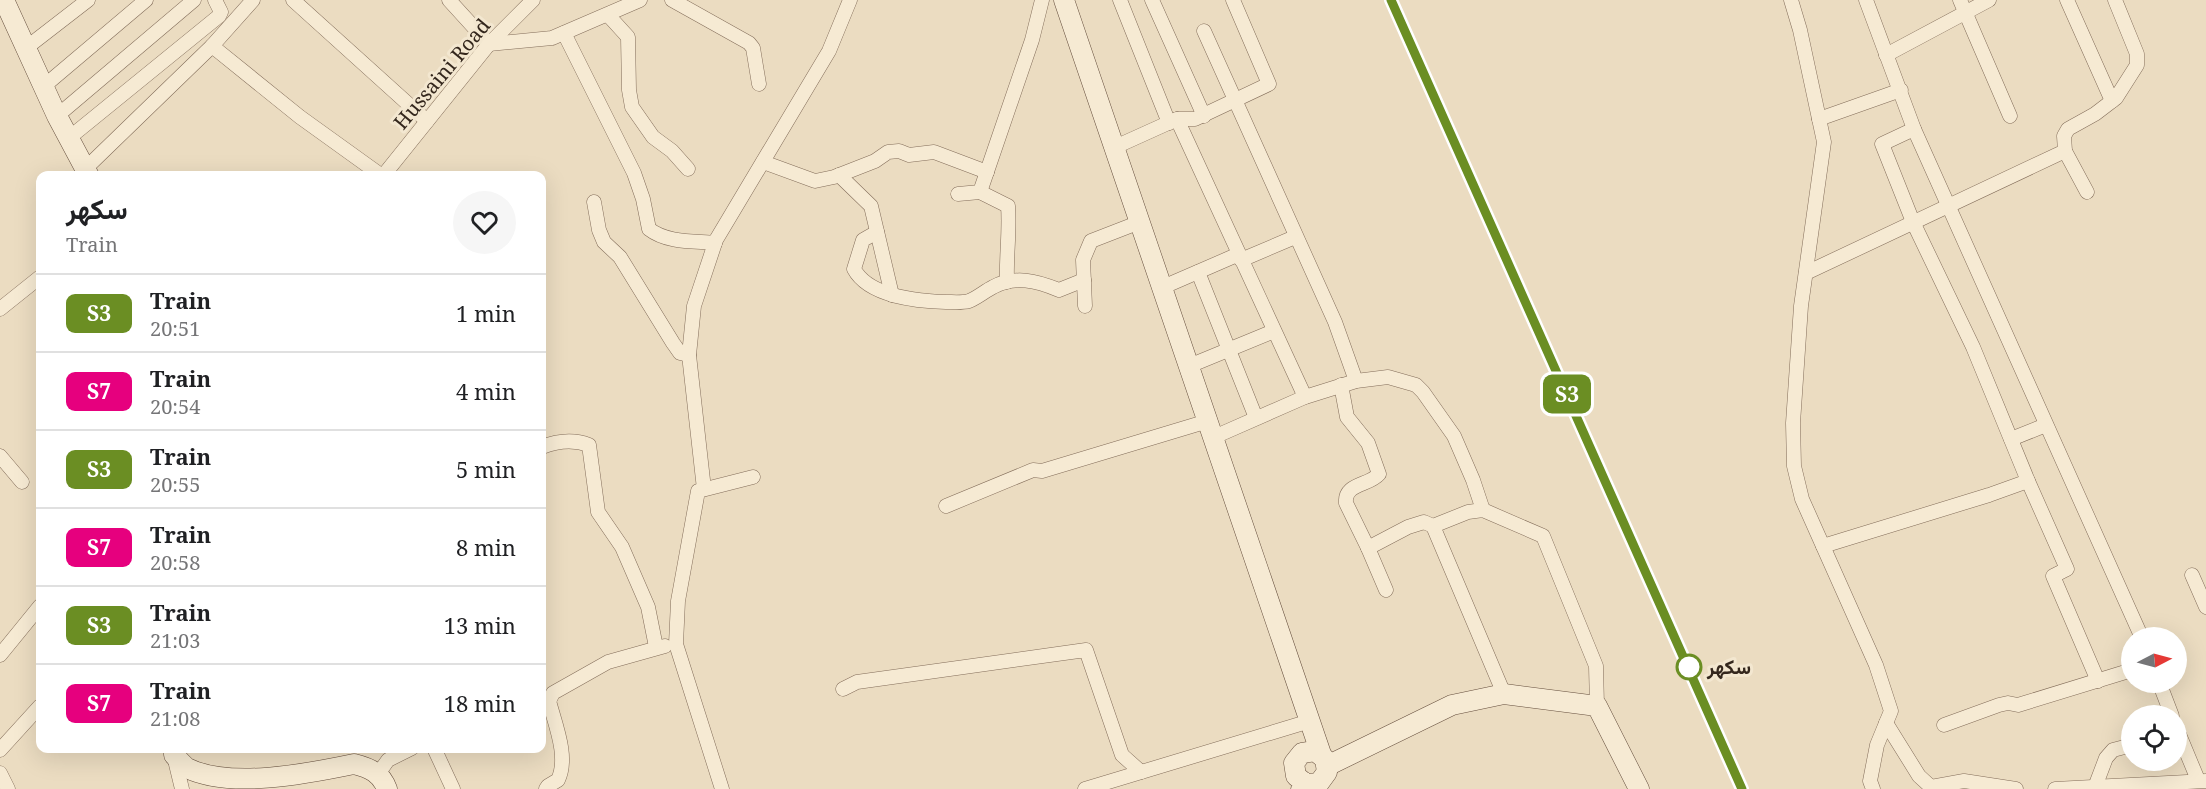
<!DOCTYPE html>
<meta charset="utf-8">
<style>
body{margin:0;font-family:"Noto Serif",Vazirmatn,serif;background:#f6f6f6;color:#202124;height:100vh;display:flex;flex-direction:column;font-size:22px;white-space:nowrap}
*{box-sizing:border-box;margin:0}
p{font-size:20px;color:#757577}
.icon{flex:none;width:33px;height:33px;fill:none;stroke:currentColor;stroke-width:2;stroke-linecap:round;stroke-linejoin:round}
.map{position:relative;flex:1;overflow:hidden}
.side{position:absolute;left:36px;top:171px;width:510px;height:582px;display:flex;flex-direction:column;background:#fff;border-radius:12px;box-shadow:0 6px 24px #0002}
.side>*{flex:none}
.badge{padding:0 12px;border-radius:9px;font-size:21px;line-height:39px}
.needle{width:39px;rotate:84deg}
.tools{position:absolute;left:2121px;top:627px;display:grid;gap:12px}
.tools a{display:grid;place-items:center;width:66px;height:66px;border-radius:50%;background:#fff;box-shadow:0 6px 24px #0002;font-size:30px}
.map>.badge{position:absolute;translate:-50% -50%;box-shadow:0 0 0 3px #fff}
.round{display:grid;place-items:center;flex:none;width:63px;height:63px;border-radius:32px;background:#f6f6f6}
.overview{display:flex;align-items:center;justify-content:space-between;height:102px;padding:0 30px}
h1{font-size:28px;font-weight:700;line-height:45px}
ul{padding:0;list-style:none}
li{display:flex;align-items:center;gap:18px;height:78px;padding:0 30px;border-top:2px solid #e0e0e0}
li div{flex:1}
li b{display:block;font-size:22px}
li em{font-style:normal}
li .badge{min-width:66px;font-weight:700;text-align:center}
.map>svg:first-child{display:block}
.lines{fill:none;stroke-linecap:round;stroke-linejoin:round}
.street-casing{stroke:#836d5a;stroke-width:15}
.secondary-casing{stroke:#654e3d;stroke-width:21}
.street{stroke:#f6ead3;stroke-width:14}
.secondary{stroke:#f6ead3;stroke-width:20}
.rail-casing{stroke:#34271d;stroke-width:7}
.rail{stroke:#f3e7d0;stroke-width:4.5;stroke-dasharray:14;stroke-linecap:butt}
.line-casing{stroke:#fff;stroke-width:14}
.line{stroke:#6b8e23;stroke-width:9}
.stop-dot{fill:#fff;stroke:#6b8e23;stroke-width:3}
.labels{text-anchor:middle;stroke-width:6;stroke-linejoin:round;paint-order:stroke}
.street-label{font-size:20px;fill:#34271d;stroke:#f3e7d0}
.stop-label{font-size:20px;font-weight:bold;fill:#34271d;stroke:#f3e7d0;text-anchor:start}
</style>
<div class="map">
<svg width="2206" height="789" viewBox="0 0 2206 789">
<rect width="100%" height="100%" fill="#ebdcc1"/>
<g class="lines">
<defs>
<g id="street">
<polyline points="293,0 427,121"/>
<polyline points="449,0 489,44 552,38 640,0"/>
<polyline points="672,0 749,43 753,48 759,84"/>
<polyline points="1120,0 1169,123"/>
<polyline points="1152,0 1204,116"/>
<polyline points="1791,0 1800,30 1824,142 1801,306 1793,423 1794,466 1802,499 1876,665 1891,711 1877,745 1870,781 1873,789"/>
<polyline points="1866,0 1914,129 2142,638"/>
<polyline points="1960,0 2010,116"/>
<polyline points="2067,0 2112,101"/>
<polyline points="608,15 628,37 629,90 632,107 653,137 672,151 688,169"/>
<polyline points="1204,31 1335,322 1356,381"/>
<path d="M 564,33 L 634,173 L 643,199 L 649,229 C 667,243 694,241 715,243"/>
<polyline points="212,46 300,117 382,176"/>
<polyline points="26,48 88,0"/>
<polyline points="1886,55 1989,0"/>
<polyline points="43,87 146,0"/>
<polyline points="57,116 194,0"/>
<polyline points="1177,119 1305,397"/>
<polyline points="1819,119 1901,90"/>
<polyline points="1914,129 1882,144 1913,222 1973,347 2028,481 2067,569 2053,576 2098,681"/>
<polyline points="69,138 219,16 221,12 215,0"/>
<polyline points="1115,147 1177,119 1195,119 1269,84 1233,0"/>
<polyline points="763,162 815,181 834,177 852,170 875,161 888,152 899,151 909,155 934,152 987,172"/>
<polyline points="85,169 212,46 253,0"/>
<polyline points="839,175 871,206 892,295"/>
<polyline points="383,176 489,44 533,0"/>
<path d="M 980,192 L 1008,206 C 1010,231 1006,256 1007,282"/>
<polyline points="2087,192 2065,151 2064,136 2068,129 2095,114 2116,98 2137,65 2137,54 2115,0"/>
<polyline points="958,194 980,192 1032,40 1042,0"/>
<polyline points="594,202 599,230 604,242 620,257 673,343 680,353 689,355"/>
<path d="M 877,232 L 863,240 L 854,269 C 869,297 918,301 946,302 C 953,302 962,303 969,301 C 977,298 985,291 993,287 C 1015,275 1037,281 1059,290 L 1084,280"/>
<polyline points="1241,260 1295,237"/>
<polyline points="1198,272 1256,418"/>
<polyline points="1806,273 2065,151"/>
<polyline points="1163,287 1239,254"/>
<polyline points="1085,306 1083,260 1091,241 1140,222"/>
<polyline points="0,309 40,277"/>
<polyline points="1189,366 1274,331"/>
<path d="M 1341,385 L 1347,417 L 1368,443 L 1379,474 C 1369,486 1344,483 1346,503 L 1368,548 L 1386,590"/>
<polyline points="1214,437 1305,397 1356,381 1388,377 1416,385 1423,392 1454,436 1473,480 1483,510"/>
<polyline points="2011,439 2046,425"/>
<path d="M 542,447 C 557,441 573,439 589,445 L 598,512 L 622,547 L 648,607 L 656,647"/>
<polyline points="0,456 22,482"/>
<polyline points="704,489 689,355 694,306 716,240 829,51 850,0"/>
<polyline points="946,506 1033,470 1042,471 1208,421"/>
<polyline points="1433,526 1504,694"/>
<polyline points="1823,546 1989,495 2028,481"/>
<polyline points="1368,548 1408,527 1424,522 1433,526 1468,512 1483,510 1543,536 1596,666 1597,706"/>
<polyline points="2192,575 2206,607"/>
<polyline points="0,655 40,606"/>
<polyline points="2159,682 2172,716"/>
<polyline points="843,689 857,682 1086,650 1122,755 1141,772"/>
<path d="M 542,700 L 549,701 C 555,724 569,757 558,780 L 548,786 L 546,789"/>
<polyline points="549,701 553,693 608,662 665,646"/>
<polyline points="1886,723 1919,776 1931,787 1964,781 2016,789"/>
<polyline points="1944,725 1999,705 2008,703 2018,705 2132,670"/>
<polyline points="2176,727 2198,780"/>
<polyline points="434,748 453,789"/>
<polyline points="0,750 40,706"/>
<polyline points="174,756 182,789"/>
<polyline points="0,773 8,789"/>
<polyline points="378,774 388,760 412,748"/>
<polyline points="2095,787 2106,758 2113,750 2132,745"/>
<polyline points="722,789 676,644 678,601 698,491 753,477"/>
<polyline points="1085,789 1310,721"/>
<polyline points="2055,789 2206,781"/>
</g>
<g id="secondary">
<polyline points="4,0 57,116 89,176"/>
<polyline points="1064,0 1321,754"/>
<path d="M 174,748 L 174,755 C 178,759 182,764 187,768 C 230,789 306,774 354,764 C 370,768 381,773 387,789"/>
<polyline points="1327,766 1452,705 1504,694 1597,706 1639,789"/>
<polyline points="1301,789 1306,784 1319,783 1327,772 1325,759 1315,751 1302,753 1294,763 1296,776 1306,784"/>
</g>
</defs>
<!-- street casing -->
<use href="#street" class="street-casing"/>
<!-- secondary casing -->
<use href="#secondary" class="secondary-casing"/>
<!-- street -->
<use href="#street" class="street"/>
<!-- secondary -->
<use href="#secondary" class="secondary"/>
<defs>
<polyline id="rail" points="1391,0 1742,789"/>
</defs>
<!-- rail casing -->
<use href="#rail" class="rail-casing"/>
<!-- rail -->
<use href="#rail" class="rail"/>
</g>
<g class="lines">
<defs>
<polyline id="line" points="1391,0 1742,789"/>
</defs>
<!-- line casing -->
<use href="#line" class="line-casing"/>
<!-- line -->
<use href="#line" class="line"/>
</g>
<!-- markers -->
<circle class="stop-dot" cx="1689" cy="667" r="12"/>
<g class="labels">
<!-- street labels -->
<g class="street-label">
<text transform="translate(442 74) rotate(-50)" y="7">Hussaini Road</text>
</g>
<!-- stop labels -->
<g class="stop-label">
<text x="1707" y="674">سكهر</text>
</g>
</g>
</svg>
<div class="tools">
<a><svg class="needle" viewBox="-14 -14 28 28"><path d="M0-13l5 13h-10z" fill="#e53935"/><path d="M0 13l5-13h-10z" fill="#757577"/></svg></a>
<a><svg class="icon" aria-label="locate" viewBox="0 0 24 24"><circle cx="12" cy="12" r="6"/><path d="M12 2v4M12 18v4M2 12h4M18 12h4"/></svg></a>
</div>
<b class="badge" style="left:1567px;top:394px;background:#6b8e23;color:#fff">S3</b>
<section class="side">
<div class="overview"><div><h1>سكهر</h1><p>Train</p></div><a class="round"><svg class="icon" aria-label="heart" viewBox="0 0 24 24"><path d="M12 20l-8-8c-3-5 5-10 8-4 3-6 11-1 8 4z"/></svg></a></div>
<ul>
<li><span class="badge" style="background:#6b8e23;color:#fff">S3</span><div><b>Train</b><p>20:51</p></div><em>1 min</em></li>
<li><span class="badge" style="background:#e6007e;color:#fff">S7</span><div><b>Train</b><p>20:54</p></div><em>4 min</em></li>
<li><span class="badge" style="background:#6b8e23;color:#fff">S3</span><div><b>Train</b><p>20:55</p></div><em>5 min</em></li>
<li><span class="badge" style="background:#e6007e;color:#fff">S7</span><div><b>Train</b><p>20:58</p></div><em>8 min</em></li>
<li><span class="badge" style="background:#6b8e23;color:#fff">S3</span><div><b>Train</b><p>21:03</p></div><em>13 min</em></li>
<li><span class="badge" style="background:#e6007e;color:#fff">S7</span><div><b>Train</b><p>21:08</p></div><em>18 min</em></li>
</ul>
</section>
</div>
